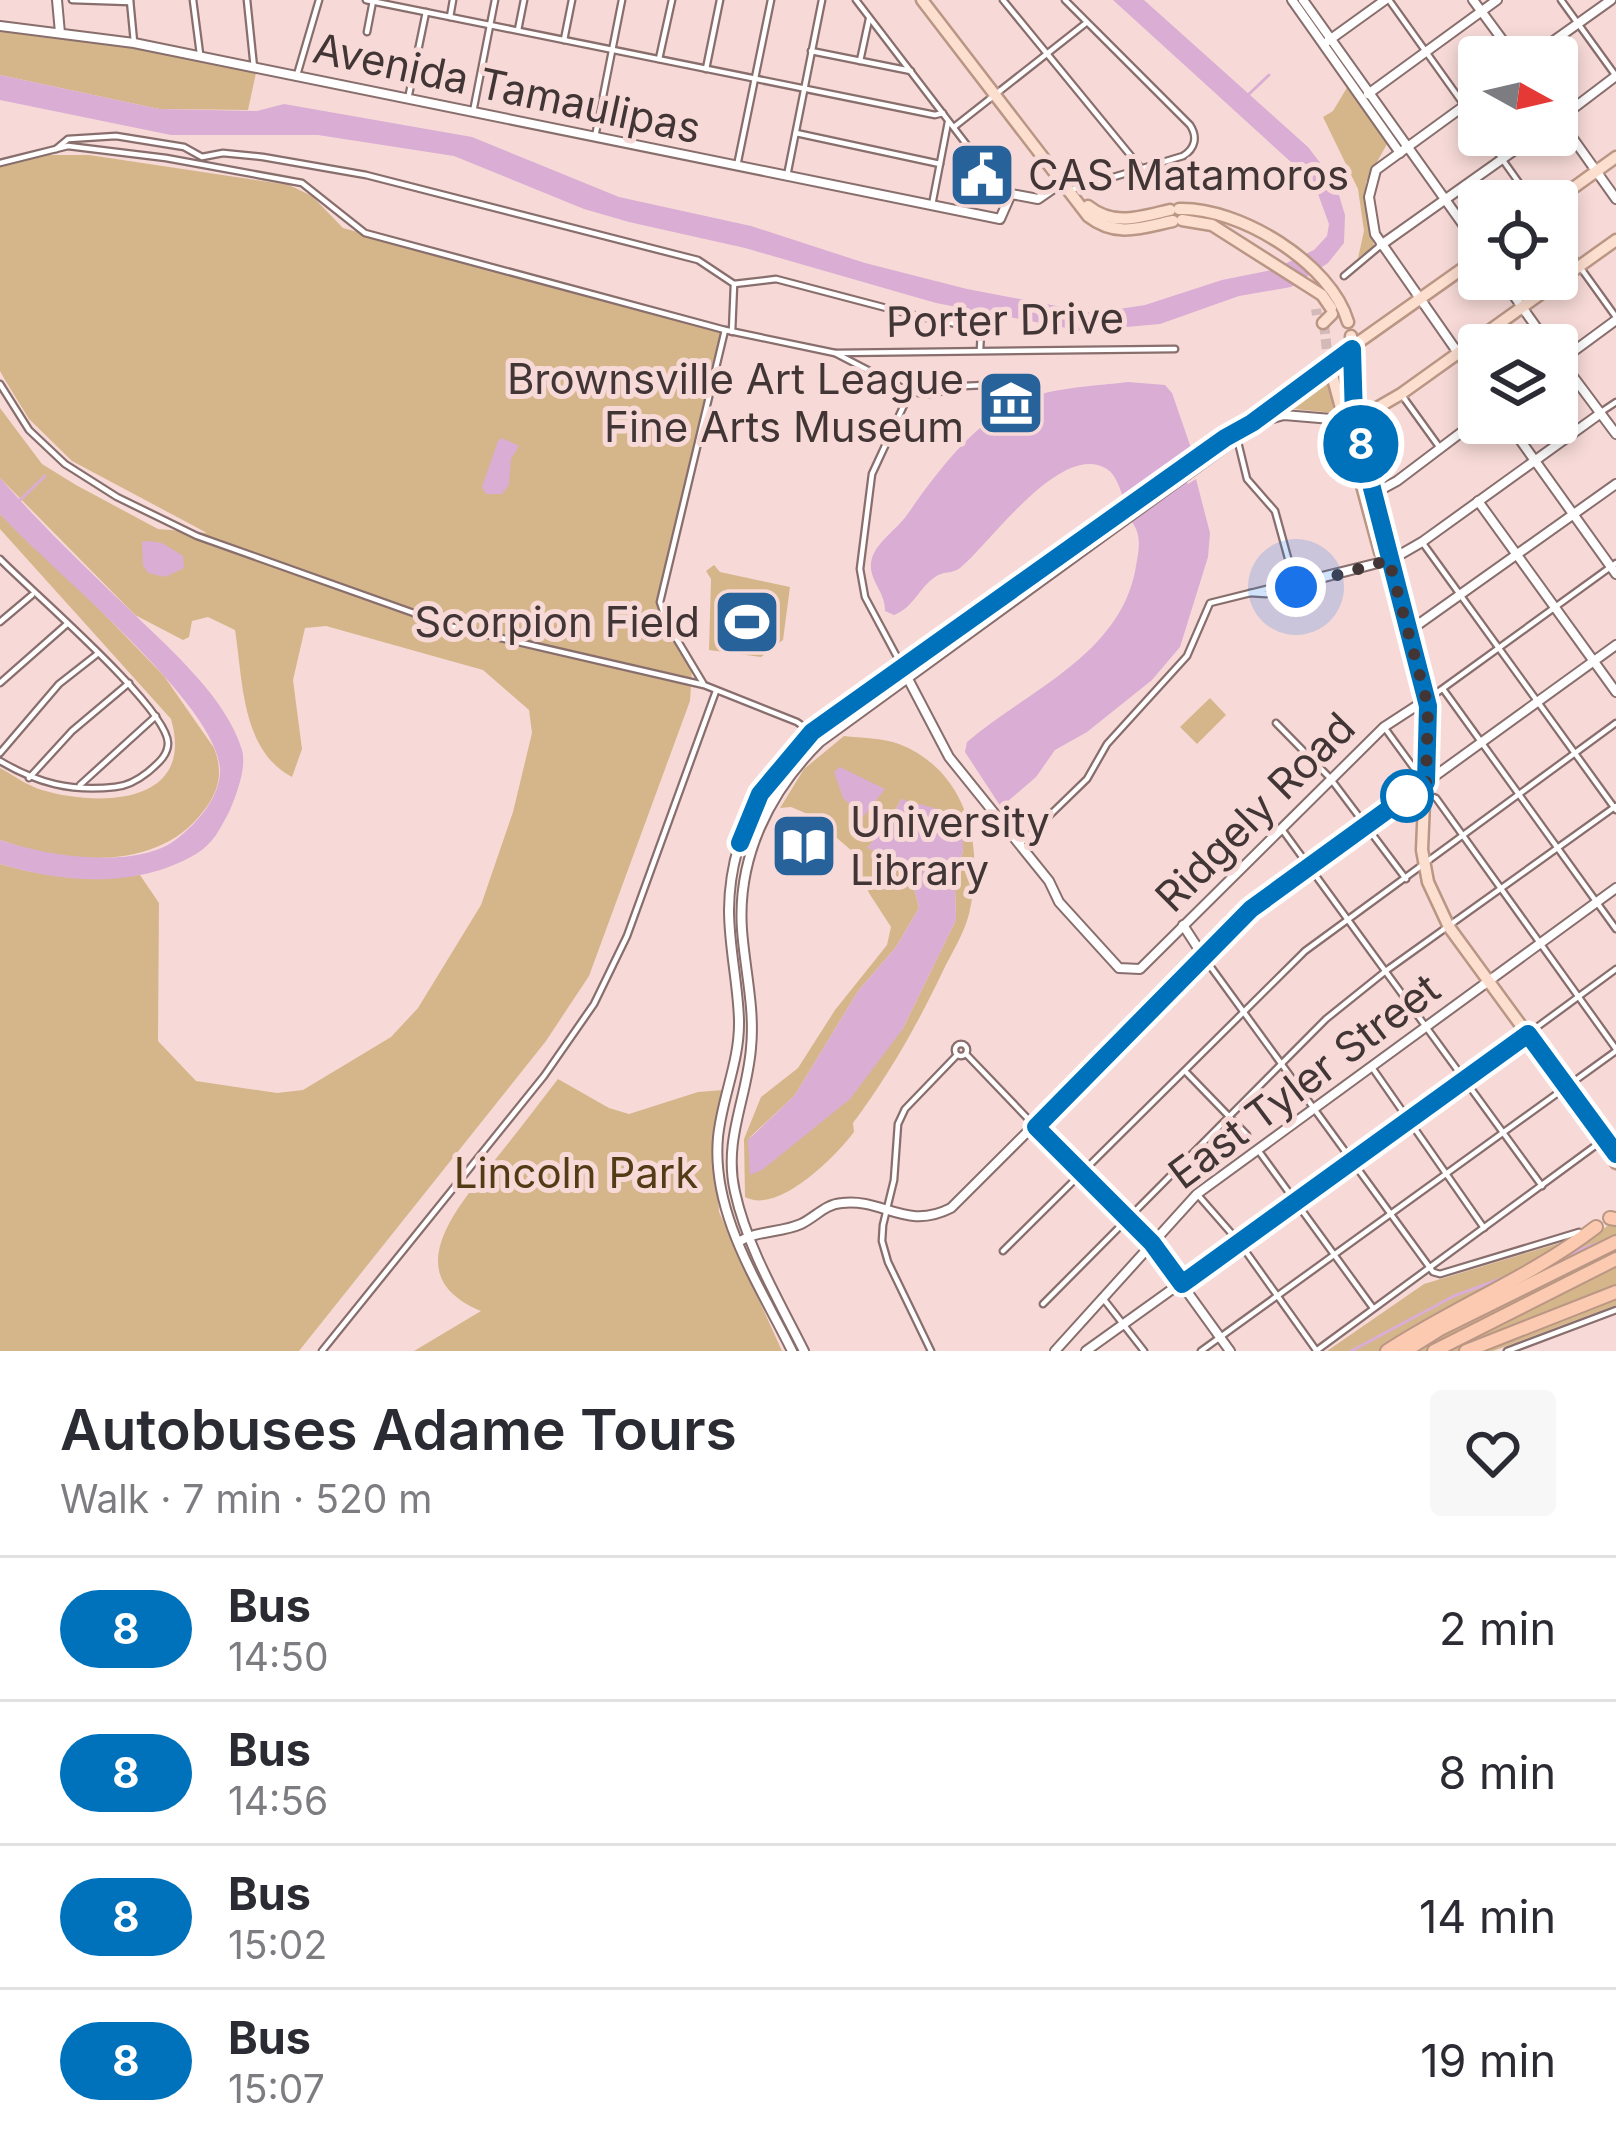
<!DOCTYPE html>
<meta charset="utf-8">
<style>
body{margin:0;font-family:Inter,sans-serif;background:#f7f7f7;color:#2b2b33;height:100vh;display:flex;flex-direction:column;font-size:45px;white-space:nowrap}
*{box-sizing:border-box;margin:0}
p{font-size:39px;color:#7c7c81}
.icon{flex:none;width:66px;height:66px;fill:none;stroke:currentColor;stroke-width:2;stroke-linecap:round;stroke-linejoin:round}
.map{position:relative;height:1351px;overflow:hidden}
.details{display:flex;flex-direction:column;background:#fff;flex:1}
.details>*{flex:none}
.badge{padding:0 24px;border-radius:39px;font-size:42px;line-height:78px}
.needle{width:78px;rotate:98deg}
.controls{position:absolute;left:1458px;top:36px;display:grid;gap:24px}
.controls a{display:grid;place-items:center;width:120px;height:120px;border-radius:12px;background:#fff;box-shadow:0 6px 18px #0003;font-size:60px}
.you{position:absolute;width:60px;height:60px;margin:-30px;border:9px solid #fff;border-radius:50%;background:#1a73e8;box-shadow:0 0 0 18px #1a73e833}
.map>.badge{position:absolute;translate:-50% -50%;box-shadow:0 0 0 6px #fff}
.round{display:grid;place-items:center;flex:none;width:126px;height:126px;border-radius:12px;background:#f7f7f7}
.summary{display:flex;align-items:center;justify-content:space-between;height:204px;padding:0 60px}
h1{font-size:57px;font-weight:600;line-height:90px}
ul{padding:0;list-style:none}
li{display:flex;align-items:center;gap:36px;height:144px;padding:0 60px;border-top:3px solid #e1e1e2}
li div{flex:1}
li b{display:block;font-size:45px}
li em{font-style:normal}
li .badge{min-width:132px;font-weight:700;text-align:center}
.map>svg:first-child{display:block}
.green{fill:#d5b68a;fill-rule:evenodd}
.water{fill:#d9add4}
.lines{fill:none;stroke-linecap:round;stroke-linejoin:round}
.stream{stroke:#d9add4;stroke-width:3}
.primary-tunnel{stroke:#d3b9b7;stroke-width:10;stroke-dasharray:10 5;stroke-linecap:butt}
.street-casing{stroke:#886e6c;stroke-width:9}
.secondary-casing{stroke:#886e6c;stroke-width:12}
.primary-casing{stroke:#ba9685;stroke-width:15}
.highway-casing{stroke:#ba9685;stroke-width:16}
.street{stroke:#fff;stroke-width:4.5}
.secondary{stroke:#fff;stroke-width:8}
.primary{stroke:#fddfd0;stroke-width:10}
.highway{stroke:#fbcab0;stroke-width:12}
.line-casing{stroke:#fff;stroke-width:27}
.line{stroke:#0072bc;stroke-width:18}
.walk{stroke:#413635;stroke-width:12;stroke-dasharray:0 21.6}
.stop-dot{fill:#fff;stroke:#0072bc;stroke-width:6}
.labels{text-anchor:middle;stroke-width:10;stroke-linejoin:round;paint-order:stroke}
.street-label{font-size:42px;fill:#413635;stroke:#f7dad7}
.poi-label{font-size:42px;fill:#413635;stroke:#f7dad7;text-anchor:start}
.park-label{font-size:42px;fill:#533b16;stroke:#f7dad7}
</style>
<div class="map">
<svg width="1616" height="1351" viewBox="0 0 1616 1351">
<rect width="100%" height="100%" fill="#f7dad7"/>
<!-- green -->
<g class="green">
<polygon points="0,29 133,47 256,73 248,110 159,109 0,75"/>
<polygon points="1348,86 1387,144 1366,182 1365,203 1374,246 1358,258 1364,231 1358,189 1323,117 1333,111"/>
<path d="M 44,155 L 89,155 L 289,185 L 312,196 L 343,228 L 725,330 L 657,604 L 692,669 L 690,701 L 589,976 L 546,1041 L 299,1351 L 0,1351 L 0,864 C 47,878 92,881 140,875 L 159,903 L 158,1041 L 196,1081 L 277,1093 L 303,1090 L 391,1037 L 418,1008 L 481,905 L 513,812 L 532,733 L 529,710 L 483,670 L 326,626 L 305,628 L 293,680 L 302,749 L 292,777 C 241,750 243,680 235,630 L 208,617 L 192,621 L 189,637 L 183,640 L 135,615 L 0,478 L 0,408 L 42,464 L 76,485 L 158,529 L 207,533 L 72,461 L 29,419 L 5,380 L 0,371 L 0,166 Z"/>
<polygon points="1320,378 1329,383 1334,413 1284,408"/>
<path d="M 0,514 L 54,562 L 164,676 L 214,748 C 223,771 220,789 205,809 C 159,873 67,864 0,840 L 0,768 C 13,775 28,786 42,790 C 99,807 196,805 171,719 L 0,529 Z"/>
<polygon points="714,565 720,572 790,587 783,640 761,657 709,650 711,579 706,571"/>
<polygon points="1210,698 1226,715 1197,744 1180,727"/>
<path d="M 844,736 C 861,738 883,738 899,744 C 968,771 985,847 969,914 C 964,934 951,954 942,973 C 916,1027 889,1075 853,1123 L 854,1132 C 835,1157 778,1215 745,1197 L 744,1139 L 761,1097 L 798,1068 L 835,1010 L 887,945 L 891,927 L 869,893 L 852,851 L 810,815 L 791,807 L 780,808 L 804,769 ZM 901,799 L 963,849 L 955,889 L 956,920 L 902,1030 L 748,1139 L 795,1095 L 858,991 L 896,947 L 919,908 C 912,871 900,862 868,847 L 889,823 Z"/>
<path d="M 558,1079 L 609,1108 L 629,1114 L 698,1092 L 723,1090 L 714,1130 L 719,1212 L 782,1351 L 414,1351 L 481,1311 C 396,1276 457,1208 494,1161 C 516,1134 537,1106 558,1079 Z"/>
<polygon points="1611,1223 1616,1224 1616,1305 1493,1351 1327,1351 1424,1284 1563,1242 1581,1246"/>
</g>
<!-- water -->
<g class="water">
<polygon points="1113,0 1144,0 1308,147 1335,182 1345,215 1344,243 1328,263 1291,287 1239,296 1160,324 1082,331 936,303 745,248 629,222 584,209 454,156 318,135 171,135 0,100 0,75 159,109 257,111 284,104 472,137 619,197 751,226 865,263 967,289 1093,313 1145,305 1222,280 1272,270 1314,250 1327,236 1329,224 1314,183"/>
<path d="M 1128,382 L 1165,385 L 1172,393 L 1191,448 L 1174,466 L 1188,484 L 1196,479 L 1210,533 L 1208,557 L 1180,647 L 1152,680 L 1087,732 L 1055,750 L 1036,777 L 1001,807 L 965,752 L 967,742 C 1028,690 1122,654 1136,566 C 1139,549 1142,536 1132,522 L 1180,487 L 1168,471 L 1125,501 C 1120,491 1117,475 1107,469 C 1061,440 990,544 960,568 C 953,574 942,571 935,577 C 919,588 913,608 894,615 L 885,611 C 886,591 866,579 872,558 C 877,542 897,529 907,515 C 938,471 975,420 1026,399 C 1057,387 1095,386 1128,382 Z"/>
<polygon points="502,438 519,446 511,459 509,485 502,494 486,494 482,487 498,441"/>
<path d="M 0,478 C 42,526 89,571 135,615 C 172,651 227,699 242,750 C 247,768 236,796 229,812 C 220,829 213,844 196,854 C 137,889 63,883 0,864 L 0,840 C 46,856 138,871 178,838 C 198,822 221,796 220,769 C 216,701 47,567 0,514 Z"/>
<polygon points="147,541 162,543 183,556 184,568 165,577 148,573 143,565 142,542"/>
<polygon points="840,767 885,789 863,817 843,798 834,772"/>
<path d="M 901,799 L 941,810 L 962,828 L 963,849 L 955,889 L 956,920 L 902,1030 L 850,1099 L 762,1170 L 750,1175 L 748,1140 L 795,1095 L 858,991 L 896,947 L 919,908 C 913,874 898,860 867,848 L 889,823 Z"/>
</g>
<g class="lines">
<!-- stream -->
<g class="stream">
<polyline points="1248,95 1269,75"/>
<polyline points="20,500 45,476"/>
<polyline points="1566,1255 1607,1240"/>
<polyline points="1351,1351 1454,1296 1506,1277"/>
</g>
<!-- primary-tunnel -->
<g class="primary-tunnel">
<polyline points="1316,309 1317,315"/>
<polyline points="1324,324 1328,360"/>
</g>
<defs>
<g id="street">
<polyline points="72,0 130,2"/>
<polyline points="130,0 134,42"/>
<polyline points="193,0 200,54"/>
<polyline points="247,0 254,68"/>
<polyline points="366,0 935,115 943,113"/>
<polyline points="856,0 983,166 1010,192"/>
<polyline points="1003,0 1140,167"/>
<path d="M 1065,0 L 1190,125 C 1198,137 1195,149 1183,156 L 1074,189"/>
<polyline points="1389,0 1479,126"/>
<polyline points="1561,0 1616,76"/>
<polyline points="450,17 453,0"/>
<polyline points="518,30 524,0"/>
<polyline points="367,32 373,1"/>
<polyline points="564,40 572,0"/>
<polyline points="811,51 911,71"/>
<polyline points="659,59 672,0"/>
<polyline points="860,61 869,19"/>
<polyline points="706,69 720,0"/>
<polyline points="297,75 319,0"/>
<polyline points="408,99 426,12"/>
<polyline points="473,112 495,0"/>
<polyline points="954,127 1086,23"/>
<polyline points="796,133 940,164"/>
<polyline points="1485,135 1532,201"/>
<polyline points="595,137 622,0"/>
<polyline points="56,149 68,139 116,136 184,147 202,157 223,153 263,157 366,175 698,260 734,284 732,332"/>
<polyline points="0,163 68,146 166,158 302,183 365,233 725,330 835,353 910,392"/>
<polyline points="737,166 771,0"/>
<polyline points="787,176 822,0"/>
<polyline points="932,205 948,122"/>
<polyline points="1557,235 1616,317"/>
<polyline points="1344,276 1381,245"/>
<polyline points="734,284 776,279 913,315 976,328 981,331 980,350"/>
<polyline points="835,353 1175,349"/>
<polyline points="0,384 29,430 65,464 117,497 197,536 453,627 704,685 797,722 815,735"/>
<polyline points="1401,394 1440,448"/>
<polyline points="1601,412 1616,402"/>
<polyline points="1236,434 1247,479 1275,511 1296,587"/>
<polyline points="1422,542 1616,810"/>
<path d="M 0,559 C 30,590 167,707 168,743 C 168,756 157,764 148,772 C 138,780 128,786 115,787 C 71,792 37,783 0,761"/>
<polyline points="1250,593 1266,594 1384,563"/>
<polyline points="0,622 32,595"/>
<polyline points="903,668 865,597 860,569 872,474 910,392 930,394 964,386 1028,383"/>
<polyline points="0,683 67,624"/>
<polyline points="703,683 667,623 660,602 725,330"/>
<polyline points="1443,689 1616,929"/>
<polyline points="1431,697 1616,563"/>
<polyline points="1276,723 1330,778 1406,879"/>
<polyline points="1384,727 1416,771"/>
<polyline points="0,753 59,684 96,655"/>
<polyline points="29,778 72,731 129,683"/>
<polyline points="80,785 156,716"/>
<polyline points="1425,794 1436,798 1616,1049"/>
<polyline points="1281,828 1542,1186"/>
<polyline points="1019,845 1087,779 1107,744 1187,656 1210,603 1384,560"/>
<polyline points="1205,959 1433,1272 1440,1274 1579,1232"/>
<polyline points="1529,1033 1616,969"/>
<circle cx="961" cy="1050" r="6"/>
<polyline points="966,1054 1032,1123"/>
<polyline points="1371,1066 1484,1228"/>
<polyline points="1185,1071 1247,1135"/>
<polyline points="1258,1150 1373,1308"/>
<polyline points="1197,1194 1239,1242 1316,1350"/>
<polyline points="1003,1251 1305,951 1616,723"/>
<polyline points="1102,1297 1144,1351"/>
<polyline points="1043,1304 1326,1019 1387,970 1616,806"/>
<polyline points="322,1351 544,1076 594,1004 627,936 716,691"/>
<polyline points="931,1351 888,1262 882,1241 883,1225 894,1180 898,1124 905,1109 957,1055"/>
<polyline points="1201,1351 1616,1051"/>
<polyline points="1316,1351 1599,1143"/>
<polyline points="1507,1351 1616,1310"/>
</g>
<g id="secondary">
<polyline points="57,0 60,33"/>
<polyline points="1292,0 1400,153"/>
<polyline points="1303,0 1479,247"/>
<polyline points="1473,0 1515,57"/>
<polyline points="0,26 134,43 1000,219 1011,194 1038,199 1061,183"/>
<polyline points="1328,41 1385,0"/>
<polyline points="1531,57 1611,0"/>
<polyline points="1368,94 1497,0"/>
<polyline points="1479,95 1376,170 1369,197 1375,234 1479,383"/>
<polyline points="1557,116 1616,199"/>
<polyline points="1558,120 1616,76"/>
<polyline points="1381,245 1536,135"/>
<polyline points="1502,279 1549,345"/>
<polyline points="1557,355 1616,434"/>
<polyline points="1559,362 1616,320"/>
<polyline points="1254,423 1284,415 1343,420"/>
<polyline points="1508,423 1616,574"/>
<polyline points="1373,494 1397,481 1479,419"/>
<polyline points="1478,501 1616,692"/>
<polyline points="1389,561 1422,542 1601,413"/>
<polyline points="1409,631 1616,484"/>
<polyline points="906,675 949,757 1049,881 1059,902 1119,968 1140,969 1384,727 1427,699"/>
<polyline points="1183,925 1205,959"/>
<polyline points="1036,1127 1152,1243 1230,1351"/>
<path d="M 738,1242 C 758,1230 781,1233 801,1224 C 816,1217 825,1204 842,1203 C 883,1198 906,1231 951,1208 L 1251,909 L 1616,645"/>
<path d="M 792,1351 C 759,1284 711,1214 718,1137 C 722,1097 740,1061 739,1020 C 738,983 729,947 729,910 C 730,811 791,739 873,691 L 1225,438 L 1253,423 L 1328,364"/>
<path d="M 804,1351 C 779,1301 747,1247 735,1192 C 723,1140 747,1099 751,1048 C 755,1009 745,970 742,930 C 737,858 769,792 820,742 L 1228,445 L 1235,436"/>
<polyline points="1055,1351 1197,1194 1616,888"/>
<polyline points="1086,1351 1528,1034"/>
</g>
<g id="primary">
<path d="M 922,0 L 1088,216 C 1116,238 1141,228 1173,221"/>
<polyline points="1555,201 1616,157"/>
<path d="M 1088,206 C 1114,227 1140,217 1170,210"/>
<path d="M 1179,209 C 1239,207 1331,263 1348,322"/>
<polyline points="1182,220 1212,225 1322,295 1331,308"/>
<polyline points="1323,323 1332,314"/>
<polyline points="1351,336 1354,418 1428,706 1422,850 1428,882 1449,927 1585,1113 1616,1163"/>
<polyline points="1328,360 1380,552 1389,561"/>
<polyline points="1329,363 1479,257"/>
<polyline points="1343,420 1363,416 1401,394 1616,240"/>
</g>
<g id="highway">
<polyline points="1610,1218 1616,1219"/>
<path d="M 1387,1351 C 1456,1306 1531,1277 1596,1227"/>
<polyline points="1405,1351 1442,1328 1616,1242"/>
<polyline points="1434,1351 1616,1259"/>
<polyline points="1466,1351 1616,1292"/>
</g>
</defs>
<!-- street casing -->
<use href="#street" class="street-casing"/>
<!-- secondary casing -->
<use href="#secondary" class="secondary-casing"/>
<!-- primary casing -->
<use href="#primary" class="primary-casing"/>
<!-- highway casing -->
<use href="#highway" class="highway-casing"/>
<!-- street -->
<use href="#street" class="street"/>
<!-- secondary -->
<use href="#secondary" class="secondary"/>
<!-- primary -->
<use href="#primary" class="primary"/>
<!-- highway -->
<use href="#highway" class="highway"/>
</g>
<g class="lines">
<defs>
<polyline id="line" points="740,843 760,794 812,732 1225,438 1252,423 1352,349 1354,418 1428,706 1426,782 1251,909 1036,1127 1152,1243 1182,1284 1528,1034 1616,1154"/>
</defs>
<!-- line casing -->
<use href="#line" class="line-casing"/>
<!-- line -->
<use href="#line" class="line"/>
<!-- walk -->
<polyline class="walk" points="1296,587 1389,560 1428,706 1426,782 1407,796"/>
</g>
<!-- icons -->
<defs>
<symbol id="civic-square" viewBox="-11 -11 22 22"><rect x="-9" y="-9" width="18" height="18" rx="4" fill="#27629a" stroke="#f7dad7"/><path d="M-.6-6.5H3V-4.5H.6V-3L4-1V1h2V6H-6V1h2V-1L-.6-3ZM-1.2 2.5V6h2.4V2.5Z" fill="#fff"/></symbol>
<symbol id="museum-square" viewBox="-11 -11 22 22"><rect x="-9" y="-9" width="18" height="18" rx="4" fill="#27629a" stroke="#f7dad7"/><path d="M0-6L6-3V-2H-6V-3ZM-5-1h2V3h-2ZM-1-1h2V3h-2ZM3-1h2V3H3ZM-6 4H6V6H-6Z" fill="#fff"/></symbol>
<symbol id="stadium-square" viewBox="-11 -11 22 22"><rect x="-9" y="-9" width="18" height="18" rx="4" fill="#27629a" stroke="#f7dad7"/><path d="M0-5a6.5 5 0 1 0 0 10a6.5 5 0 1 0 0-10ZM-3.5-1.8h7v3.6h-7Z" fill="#fff"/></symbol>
<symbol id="library-square" viewBox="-11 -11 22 22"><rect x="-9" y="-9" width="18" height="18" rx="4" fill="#27629a" stroke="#f7dad7"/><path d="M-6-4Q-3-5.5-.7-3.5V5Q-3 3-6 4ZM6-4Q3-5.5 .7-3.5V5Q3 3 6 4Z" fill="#fff"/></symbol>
</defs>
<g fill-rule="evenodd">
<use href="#civic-square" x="944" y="137" width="76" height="76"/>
<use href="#museum-square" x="973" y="365" width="76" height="76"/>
<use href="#stadium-square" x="709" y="584" width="76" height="76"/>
<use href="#library-square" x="766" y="808" width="76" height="76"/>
</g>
<!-- markers -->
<circle class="stop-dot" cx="1407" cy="796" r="24"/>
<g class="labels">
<!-- street labels -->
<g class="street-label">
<text transform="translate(507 88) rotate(12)" y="15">Avenida Tamaulipas</text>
<text transform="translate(1005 320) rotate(-1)" y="15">Porter Drive</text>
<text transform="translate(1255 812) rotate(-45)" y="15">Ridgely Road</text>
<text transform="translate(1304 1081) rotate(-37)" y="15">East Tyler Street</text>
</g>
<!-- poi labels -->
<g class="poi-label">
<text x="1028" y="190">CAS Matamoros</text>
<text x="964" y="394" text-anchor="end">Brownsville Art League<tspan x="964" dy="48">Fine Arts Museum</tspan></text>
<text x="700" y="637" text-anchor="end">Scorpion Field</text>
<text x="850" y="837">University<tspan x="850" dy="48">Library</tspan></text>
</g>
<!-- park labels -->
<g class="park-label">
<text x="576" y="1188">Lincoln Park</text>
</g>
</g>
</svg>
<div class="controls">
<a><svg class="needle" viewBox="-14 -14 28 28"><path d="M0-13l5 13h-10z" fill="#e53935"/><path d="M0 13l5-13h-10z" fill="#7c7c81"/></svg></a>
<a><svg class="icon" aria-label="locate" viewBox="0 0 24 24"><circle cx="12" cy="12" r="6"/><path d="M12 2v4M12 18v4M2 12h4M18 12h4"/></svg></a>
<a><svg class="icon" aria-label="layers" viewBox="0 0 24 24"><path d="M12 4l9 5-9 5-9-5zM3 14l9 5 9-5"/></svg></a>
</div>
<div class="you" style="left:1296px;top:587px"></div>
<b class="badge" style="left:1361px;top:444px;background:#0072bc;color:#fff">8</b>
</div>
<section class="details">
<div class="summary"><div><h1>Autobuses Adame Tours</h1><p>Walk · 7 min · 520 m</p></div><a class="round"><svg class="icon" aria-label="heart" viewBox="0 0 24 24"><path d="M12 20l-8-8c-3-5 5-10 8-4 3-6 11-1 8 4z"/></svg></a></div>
<ul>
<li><span class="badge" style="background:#0072bc;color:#fff">8</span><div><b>Bus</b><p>14:50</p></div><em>2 min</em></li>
<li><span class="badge" style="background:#0072bc;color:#fff">8</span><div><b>Bus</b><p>14:56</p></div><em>8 min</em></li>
<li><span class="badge" style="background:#0072bc;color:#fff">8</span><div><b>Bus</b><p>15:02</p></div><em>14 min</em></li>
<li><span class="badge" style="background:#0072bc;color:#fff">8</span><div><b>Bus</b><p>15:07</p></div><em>19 min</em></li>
</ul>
</section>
